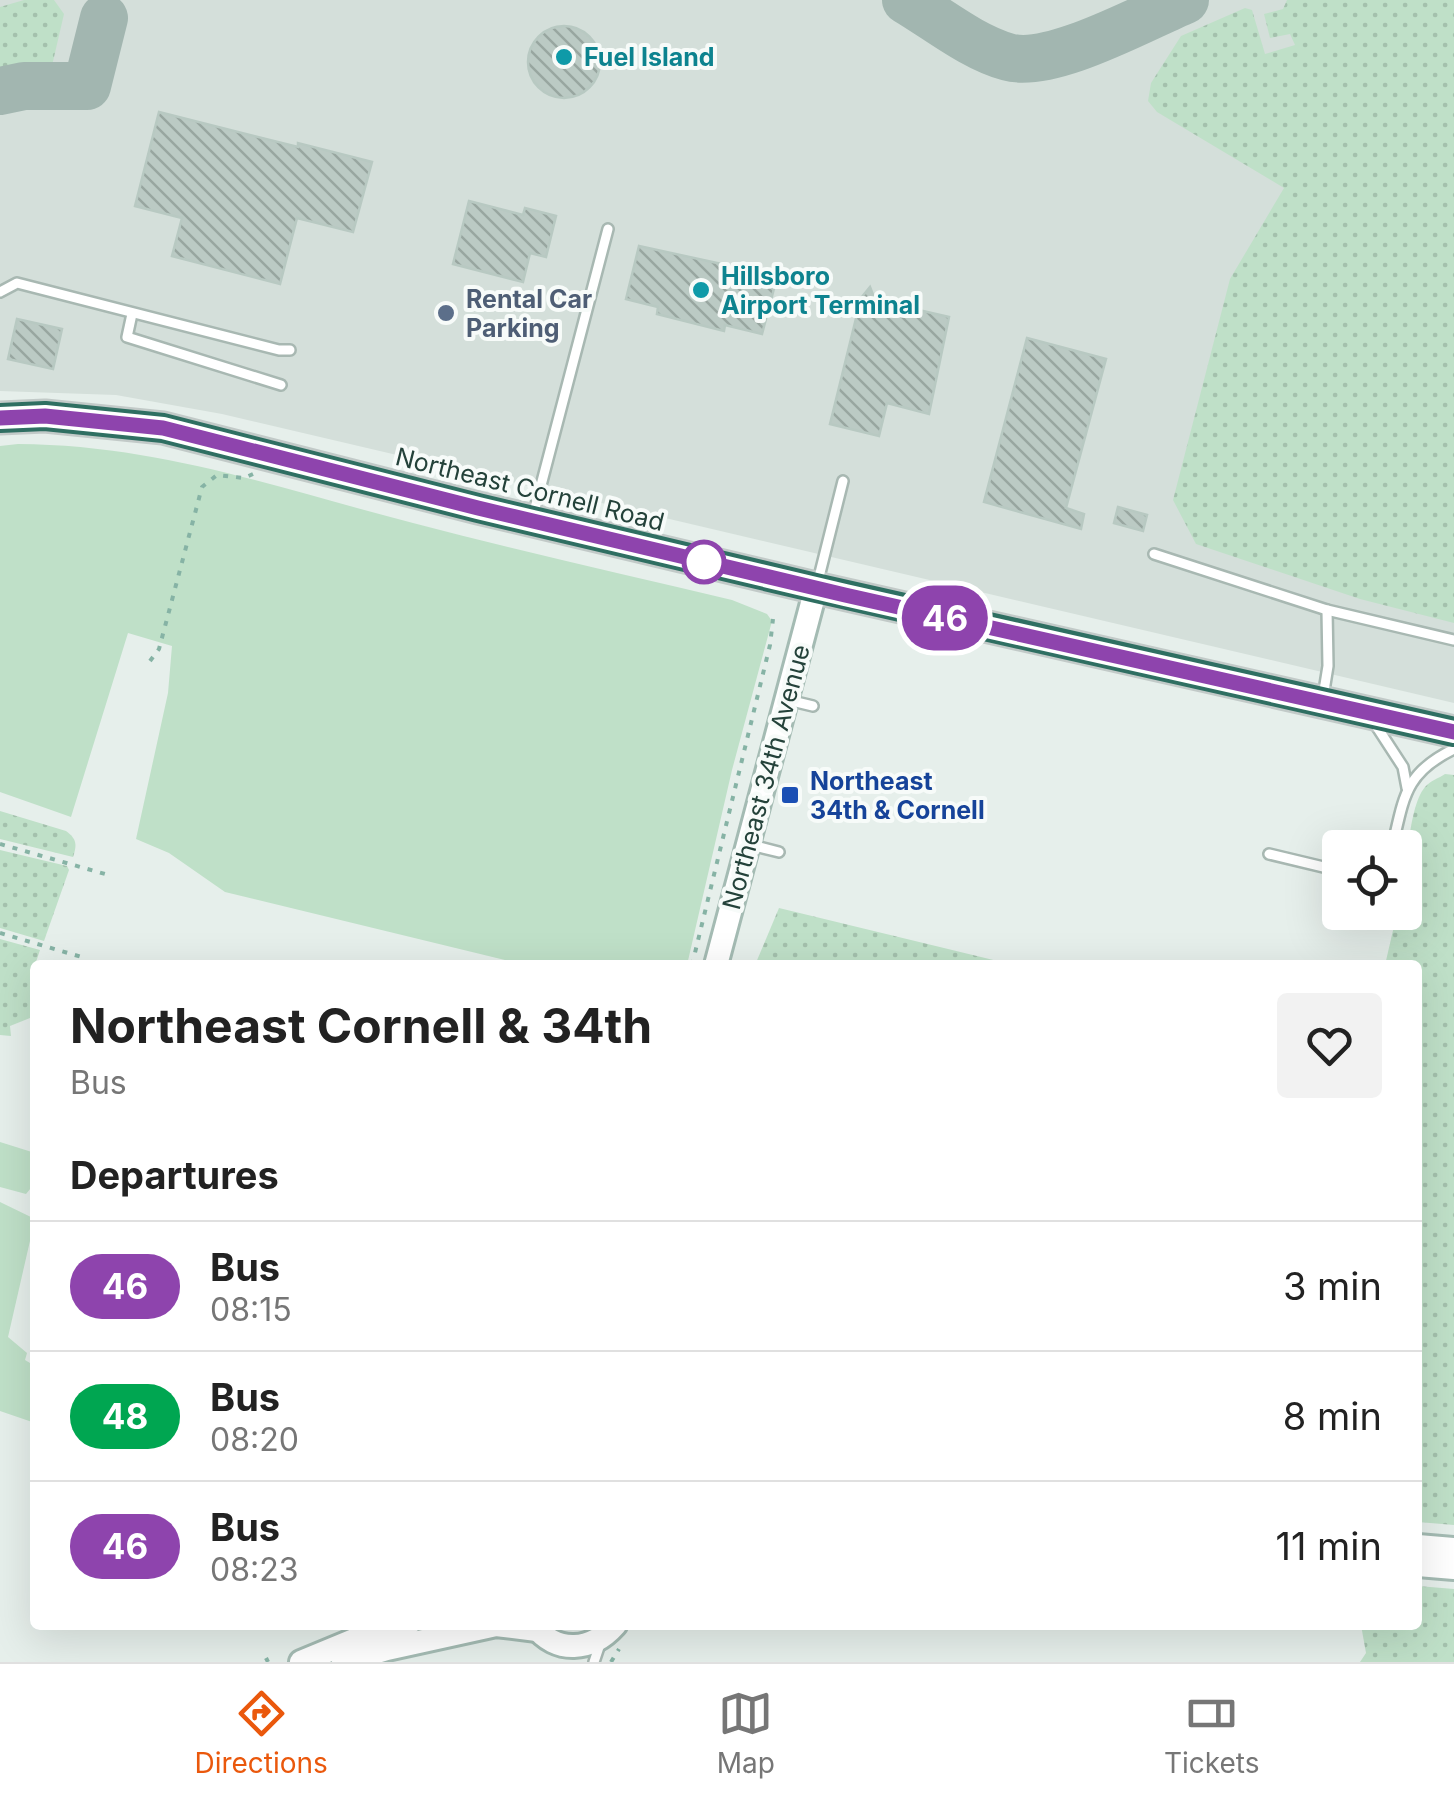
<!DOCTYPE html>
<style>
body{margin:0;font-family:Inter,sans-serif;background:#f2f2f2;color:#222;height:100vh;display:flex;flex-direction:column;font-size:38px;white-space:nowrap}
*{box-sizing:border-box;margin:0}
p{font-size:32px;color:#767676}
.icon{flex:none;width:55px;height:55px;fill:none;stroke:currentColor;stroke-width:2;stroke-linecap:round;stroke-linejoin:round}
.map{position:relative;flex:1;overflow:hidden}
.side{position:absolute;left:30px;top:960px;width:1392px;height:670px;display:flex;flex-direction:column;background:#fff;border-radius:10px;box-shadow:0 10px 40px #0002}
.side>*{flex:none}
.badge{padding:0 20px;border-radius:32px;font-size:35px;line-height:65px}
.fabs{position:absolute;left:1322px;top:830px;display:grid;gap:20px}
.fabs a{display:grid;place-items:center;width:100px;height:100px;border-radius:10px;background:#fff;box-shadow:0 10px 40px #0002;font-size:50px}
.map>.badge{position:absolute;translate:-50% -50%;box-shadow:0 0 0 5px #fff}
h2{padding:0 40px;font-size:38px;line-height:90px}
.round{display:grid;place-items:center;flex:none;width:105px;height:105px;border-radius:10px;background:#f2f2f2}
.head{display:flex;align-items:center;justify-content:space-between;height:170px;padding:0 40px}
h1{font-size:48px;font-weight:700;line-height:75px}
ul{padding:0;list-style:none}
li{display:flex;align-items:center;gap:30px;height:130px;padding:0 40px;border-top:2px solid #e0e0e0}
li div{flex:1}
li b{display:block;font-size:38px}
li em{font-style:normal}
li .badge{min-width:110px;font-weight:700;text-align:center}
.menu{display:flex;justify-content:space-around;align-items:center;height:140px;border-top:2px solid #e0e0e0;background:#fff;font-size:28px;color:#767676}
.menu a{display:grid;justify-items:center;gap:5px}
.menu .selected{color:#ea580c}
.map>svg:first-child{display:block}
.built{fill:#d4dfda}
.grass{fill:url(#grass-dots)}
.park{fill:#bfe0c8}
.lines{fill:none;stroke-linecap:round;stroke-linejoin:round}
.taxiway{stroke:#a2b6b0;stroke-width:48}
.building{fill:url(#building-back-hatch);stroke:#b8c9c2;stroke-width:2.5}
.lane-casing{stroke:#a8b8b2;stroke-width:14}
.secondary-casing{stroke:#a4bbb3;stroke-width:28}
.highway-casing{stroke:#c2cac8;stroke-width:35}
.path{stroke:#86b3a5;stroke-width:4;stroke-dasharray:5 8;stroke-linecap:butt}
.lane{stroke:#fff;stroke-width:9}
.secondary{stroke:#fff;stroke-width:22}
.highway{stroke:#2f6f62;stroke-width:30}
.line-casing{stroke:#fff;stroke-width:22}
.line{stroke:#8e44ad;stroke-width:15}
.culture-dot{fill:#0f9aa8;stroke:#f7fbf9;stroke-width:4}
.service-dot{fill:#5c6f8a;stroke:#f7fbf9;stroke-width:4}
.stop-dot{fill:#fff;stroke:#8e44ad;stroke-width:5}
.transit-dot{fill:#1a4fb4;stroke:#f7fbf9;stroke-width:4}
.labels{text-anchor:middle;stroke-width:8;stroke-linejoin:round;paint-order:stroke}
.culture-label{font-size:25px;font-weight:bold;fill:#0d838f;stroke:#f7fbf9;text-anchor:start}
.service-label{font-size:25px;font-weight:bold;fill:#4e5e75;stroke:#f7fbf9;text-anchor:start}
.street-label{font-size:25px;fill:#24423a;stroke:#f7fbf9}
.transit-label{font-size:25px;font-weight:bold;fill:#164399;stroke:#f7fbf9;text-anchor:start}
</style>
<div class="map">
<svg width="1454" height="1662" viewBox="0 0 1454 1662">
<defs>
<pattern id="grass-dots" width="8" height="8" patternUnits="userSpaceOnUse" patternTransform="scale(2.5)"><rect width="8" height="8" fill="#bfe0c8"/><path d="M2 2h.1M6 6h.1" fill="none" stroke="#a4c1ad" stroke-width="1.8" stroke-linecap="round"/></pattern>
<pattern id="building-back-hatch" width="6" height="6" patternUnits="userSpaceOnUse" patternTransform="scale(2.5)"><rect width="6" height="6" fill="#bbcac4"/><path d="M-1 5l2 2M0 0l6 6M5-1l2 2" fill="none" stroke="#98a6a0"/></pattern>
</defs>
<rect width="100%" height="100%" fill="#e6efeb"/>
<!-- built -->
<polygon class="built" points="0,0 1454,0 1454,703 222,414 116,395 0,391"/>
<!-- grass -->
<g class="grass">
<polygon points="24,0 54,0 64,14 51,70 0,77 0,7"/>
<polygon points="1287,0 1454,0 1454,623 1360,599 1196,544 1173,500 1230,279 1284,188 1157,112 1148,101 1151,83 1181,36 1245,8 1252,10 1265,54 1295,45 1290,34 1270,38 1264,14 1283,9"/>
<path d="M 1445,774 L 1454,775 L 1454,1525 L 1418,1522 L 1418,965 L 1385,965 L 1397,913 L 1405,912 C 1405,884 1407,808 1425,787 C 1430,781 1439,778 1445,774 Z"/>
<path d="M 0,811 L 66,831 C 77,839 77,845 73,857 L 0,839 Z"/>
<polygon points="0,850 67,866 69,870 44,941 0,928"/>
<polygon points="779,908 1014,965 755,965"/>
<polygon points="0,939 40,950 35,965 35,1016 10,1026 11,1036 0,1035"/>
<polygon points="1418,1586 1454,1589 1454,1662 1360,1662 1366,1653 1361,1625 1418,1625"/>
</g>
<!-- park -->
<g class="park">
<path d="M 18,444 C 160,445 277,488 413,523 C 519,551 626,575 732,600 L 767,614 L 772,621 L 732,770 L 687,965 L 525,965 L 225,892 L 169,853 L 136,839 L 168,693 L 172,646 L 128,633 L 71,817 L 0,792 L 0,446 Z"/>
<polygon points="0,1142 35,1153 35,1183 26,1194 0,1187"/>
<polygon points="0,1202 35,1219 8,1337 27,1353 25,1360 35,1366 35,1423 0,1411"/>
</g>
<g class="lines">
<!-- taxiway -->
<g class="taxiway">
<path d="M 906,0 C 938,19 972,47 1008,57 C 1051,69 1142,18 1185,0"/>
<polyline points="0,91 24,86 87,86 104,18"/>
</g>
</g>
<!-- building -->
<g class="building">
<circle cx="564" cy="62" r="36"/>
<polygon points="159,112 298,147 298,143 372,162 353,232 297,218 280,284 172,256 182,218 135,206"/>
<polygon points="469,201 523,215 525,208 556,216 546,257 530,253 523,282 453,264"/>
<polygon points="639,246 740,268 739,272 776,281 762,334 725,325 724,331 657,314 658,307 626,299"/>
<polygon points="870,287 875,300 949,317 929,414 887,403 879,436 830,424 861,298"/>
<polygon points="17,319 62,329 53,369 8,359"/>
<polygon points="1027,338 1106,359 1066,508 1084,514 1081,529 984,502"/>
<polygon points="1118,507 1147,515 1143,531 1114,523"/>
</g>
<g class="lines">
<defs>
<g id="lane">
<polyline points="0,292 17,283 279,350 290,350"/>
<polyline points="132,314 127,337 281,385"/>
<polyline points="533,516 608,229"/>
<polyline points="1154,554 1327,610 1454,640"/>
<polyline points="817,585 843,481"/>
<polyline points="1323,697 1328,666 1327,610"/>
<polyline points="788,700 813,706"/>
<polyline points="1375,724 1403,767 1407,788"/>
<polyline points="751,845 779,852"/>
<path d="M 1392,848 C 1404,798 1404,773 1454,749"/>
<polyline points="1269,854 1340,871"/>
<polyline points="594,1662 601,1641"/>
</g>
<g id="secondary">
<polyline points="716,965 816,588"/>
<polyline points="1418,1546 1454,1549"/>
<polyline points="1418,1565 1454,1568"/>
<path d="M 534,1625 C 556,1655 592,1651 615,1625"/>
<polyline points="301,1662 359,1638 408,1625"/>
<polyline points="343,1662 387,1649 496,1625 537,1630"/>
</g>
<polyline id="highway" points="0,418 45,416 163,428 478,508 816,588 1454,732"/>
</defs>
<!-- lane casing -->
<use href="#lane" class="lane-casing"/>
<!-- secondary casing -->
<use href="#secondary" class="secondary-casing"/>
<!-- highway casing -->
<use href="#highway" class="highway-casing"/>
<!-- path -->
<g class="path">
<polyline points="150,661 159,649 202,487 217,475 244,478 253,474"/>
<polyline points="0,844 105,874"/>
<polyline points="0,933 85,958"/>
<polyline points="692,965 770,645 773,619"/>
<polyline points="266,1658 268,1662"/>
<polyline points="611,1662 619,1649"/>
</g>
<!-- lane -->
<use href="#lane" class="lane"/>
<!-- secondary -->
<use href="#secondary" class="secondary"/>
<!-- highway -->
<use href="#highway" class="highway"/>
</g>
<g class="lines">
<defs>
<polyline id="line" points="0,418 45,416 163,428 478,508 845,595 1454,732"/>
</defs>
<!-- line casing -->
<use href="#line" class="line-casing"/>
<!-- line -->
<use href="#line" class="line"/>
</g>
<!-- markers -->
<g class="culture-dot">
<circle cx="564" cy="57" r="10"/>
<circle cx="701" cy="290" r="10"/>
</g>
<circle class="service-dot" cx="446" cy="313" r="10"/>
<circle class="stop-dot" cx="704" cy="562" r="20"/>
<rect class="transit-dot" x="780" y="785" width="20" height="20" rx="5"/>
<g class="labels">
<!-- culture labels -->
<g class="culture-label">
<text x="584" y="66">Fuel Island</text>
<text x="721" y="285">Hillsboro<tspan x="721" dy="29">Airport Terminal</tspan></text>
</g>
<!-- service labels -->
<g class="service-label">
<text x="466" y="308">Rental Car<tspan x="466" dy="29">Parking</tspan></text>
</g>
<!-- street labels -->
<g class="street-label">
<text transform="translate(530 489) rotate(14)" y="9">Northeast Cornell Road</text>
<text transform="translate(766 777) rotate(-75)" y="9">Northeast 34th Avenue</text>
</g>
<!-- transit labels -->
<g class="transit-label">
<text x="810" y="790">Northeast<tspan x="810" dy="29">34th &amp; Cornell</tspan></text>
</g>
</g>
</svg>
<div class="fabs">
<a><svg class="icon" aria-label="locate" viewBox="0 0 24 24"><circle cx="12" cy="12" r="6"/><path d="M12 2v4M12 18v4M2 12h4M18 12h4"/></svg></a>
</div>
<b class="badge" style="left:945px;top:618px;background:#8e44ad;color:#fff">46</b>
<section class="side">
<div class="head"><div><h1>Northeast Cornell &amp; 34th</h1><p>Bus</p></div><a class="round"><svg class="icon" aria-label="heart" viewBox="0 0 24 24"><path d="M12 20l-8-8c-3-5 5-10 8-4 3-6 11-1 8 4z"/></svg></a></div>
<h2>Departures</h2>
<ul>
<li><span class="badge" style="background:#8e44ad;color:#fff">46</span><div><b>Bus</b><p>08:15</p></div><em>3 min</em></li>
<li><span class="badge" style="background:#00a651;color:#fff">48</span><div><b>Bus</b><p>08:20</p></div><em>8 min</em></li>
<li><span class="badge" style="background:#8e44ad;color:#fff">46</span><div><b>Bus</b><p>08:23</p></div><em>11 min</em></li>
</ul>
</section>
</div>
<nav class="menu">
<a class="selected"><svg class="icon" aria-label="directions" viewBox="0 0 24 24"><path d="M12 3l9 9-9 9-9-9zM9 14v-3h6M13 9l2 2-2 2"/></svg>Directions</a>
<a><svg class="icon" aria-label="map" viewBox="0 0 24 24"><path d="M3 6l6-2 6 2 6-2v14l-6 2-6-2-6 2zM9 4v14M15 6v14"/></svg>Map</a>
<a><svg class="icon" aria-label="tickets" viewBox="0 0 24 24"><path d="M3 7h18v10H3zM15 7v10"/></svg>Tickets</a>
</nav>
